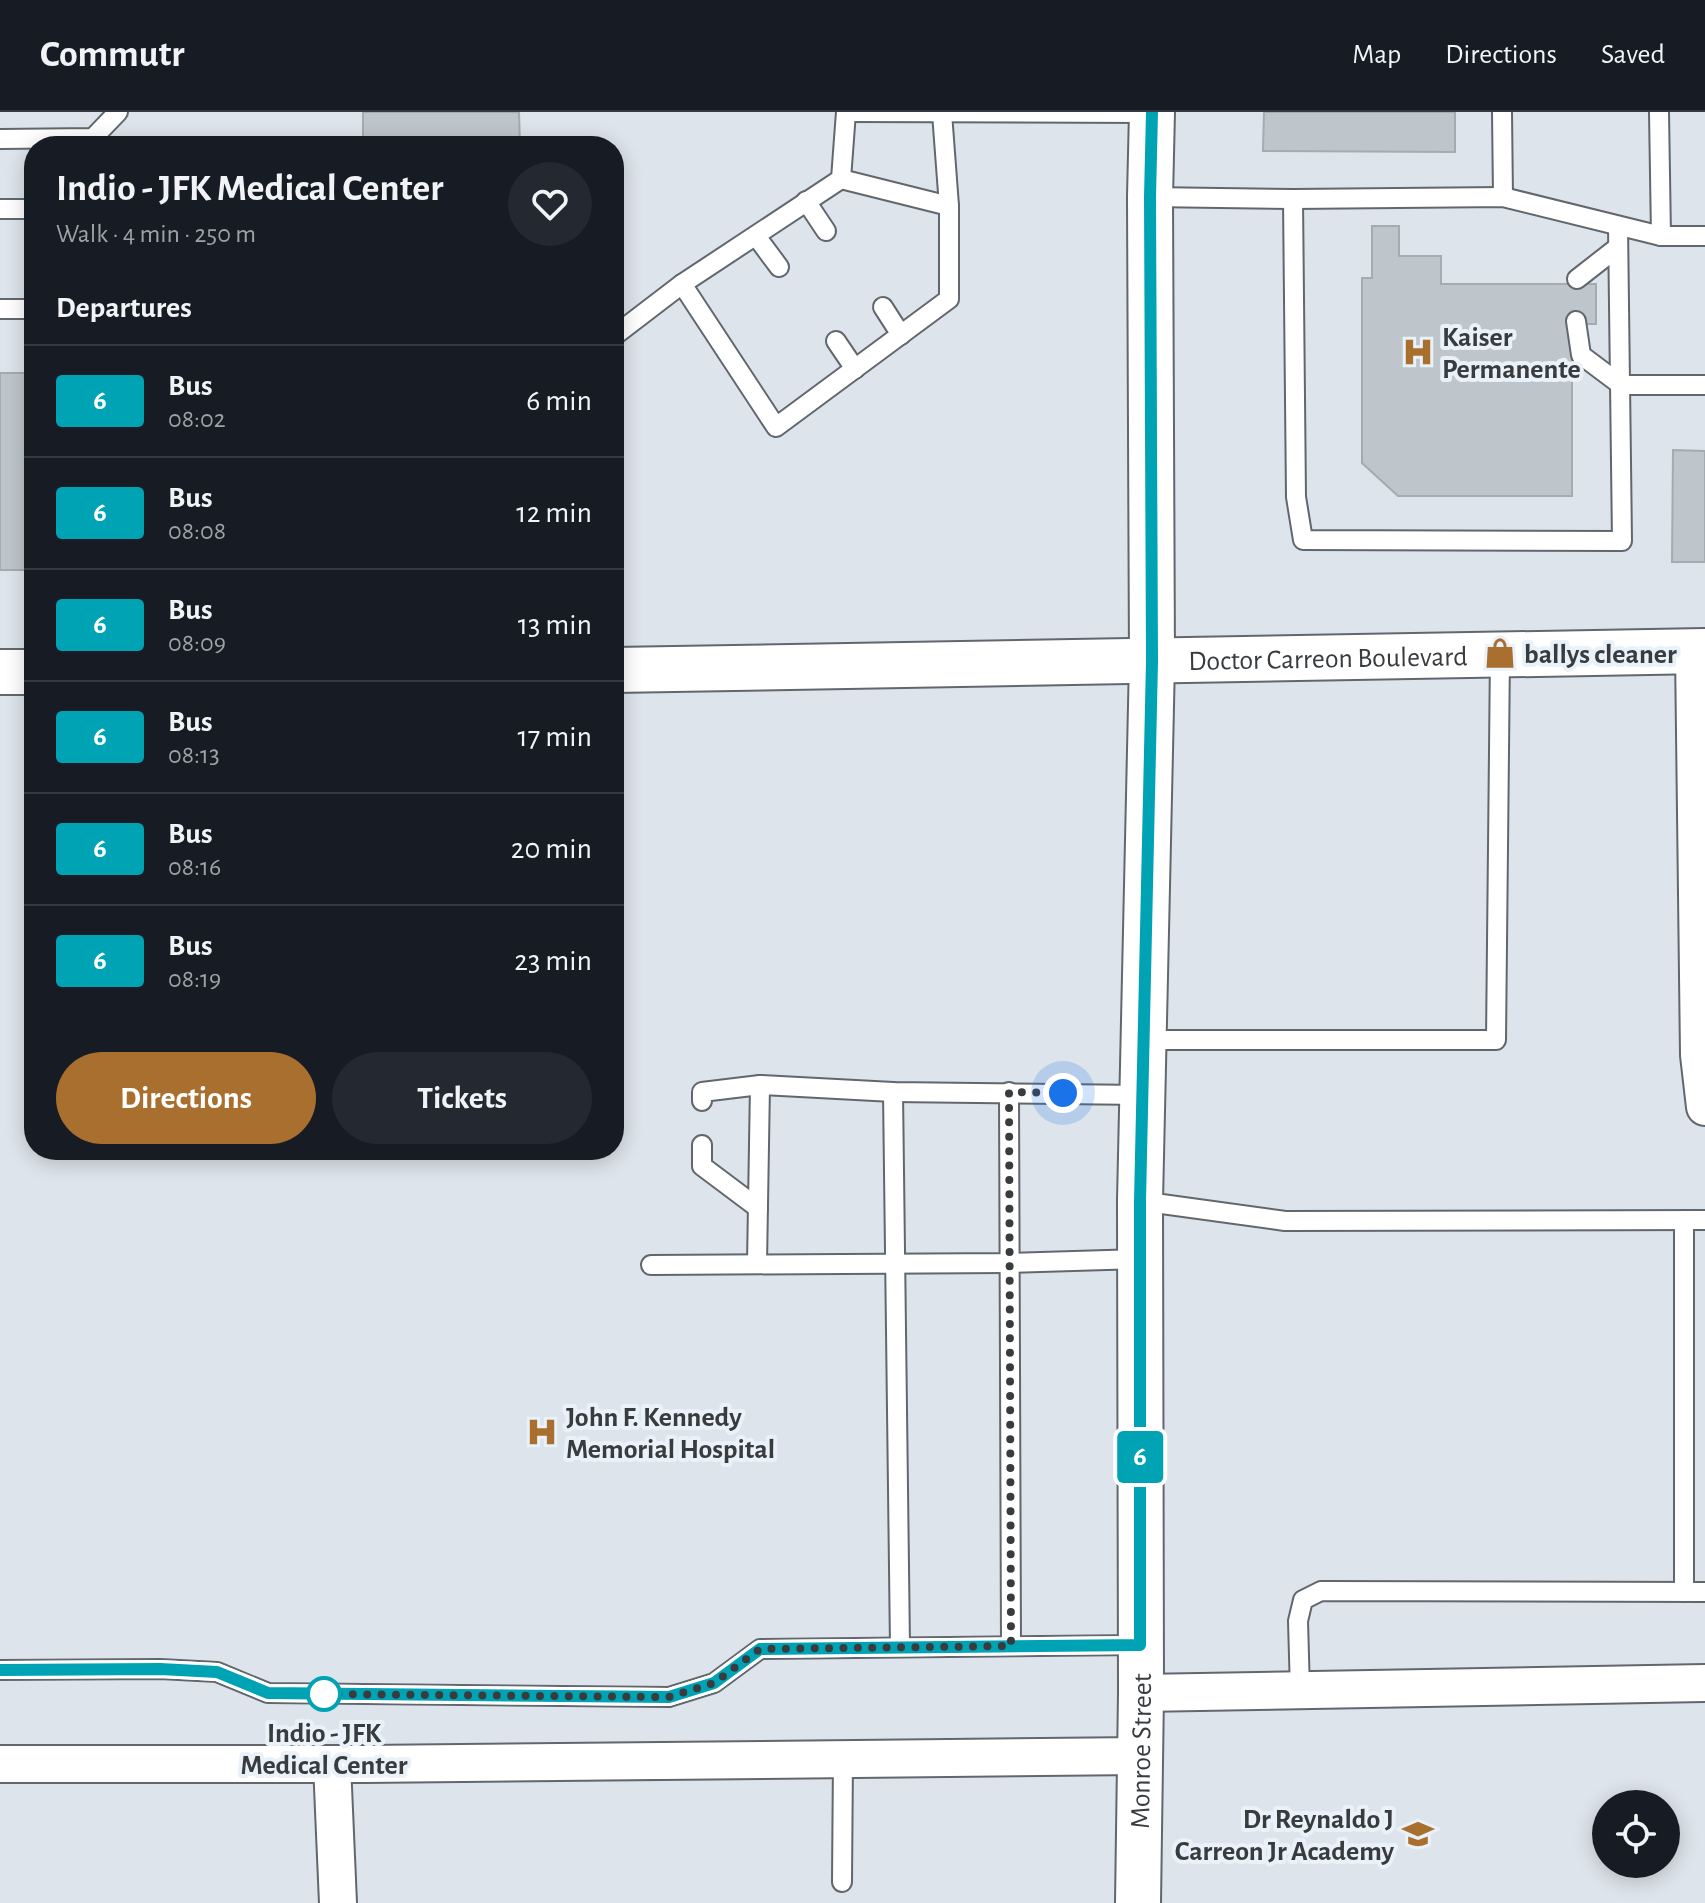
<!DOCTYPE html>
<meta charset="utf-8">
<style>
body{margin:0;font-family:"Alegreya Sans",sans-serif;background:#242831;color:#f1f3f6;height:100vh;display:flex;flex-direction:column;font-size:30px;white-space:nowrap}
*{box-sizing:border-box;margin:0}
p{font-size:26px;color:#9ea1a6}
.icon{flex:none;width:44px;height:44px;fill:none;stroke:currentColor;stroke-width:2;stroke-linecap:round;stroke-linejoin:round}
.map{position:relative;flex:1;overflow:hidden}
.drawer{position:absolute;left:24px;top:24px;width:600px;height:1024px;display:flex;flex-direction:column;background:#171b24;border-radius:32px;box-shadow:0 4px 20px #0003}
.drawer>*{flex:none}
.badge{padding:0 16px;border-radius:6px;font-size:28px;line-height:52px}
.controls{position:absolute;left:1592px;top:1678px;display:grid;gap:16px}
.controls a{display:grid;place-items:center;width:88px;height:88px;border-radius:50%;background:#171b24;box-shadow:0 4px 20px #0003;font-size:40px}
.you{position:absolute;width:40px;height:40px;margin:-20px;border:6px solid #fff;border-radius:50%;background:#1a73e8;box-shadow:0 0 0 12px #1a73e833}
.map>.badge{position:absolute;translate:-50% -50%;box-shadow:0 0 0 4px #fff}
h2{padding:0 32px;font-size:30px;line-height:72px}
.round{display:grid;place-items:center;flex:none;width:84px;height:84px;border-radius:42px;background:#242831}
.headline{display:flex;align-items:center;justify-content:space-between;height:136px;padding:0 32px}
h1{font-size:38px;font-weight:700;line-height:60px}
.action{display:flex;gap:16px;margin-top:auto;padding:16px 32px}
.action a{flex:1;height:92px;border-radius:48px;background:#a96f2f;color:#fff;font-size:32px;font-weight:700;line-height:92px;text-align:center}
.action a+a{background:#242831;color:#f1f3f6}
ul{padding:0;list-style:none}
li{display:flex;align-items:center;gap:24px;height:112px;padding:0 32px;border-top:2px solid #363941}
li div{flex:1}
li b{display:block;font-size:30px}
li em{font-style:normal}
li .badge{min-width:88px;font-weight:700;text-align:center}
header{display:flex;align-items:center;gap:48px;box-sizing:border-box;height:112px;padding:0 40px;background:#171b24;border-bottom:2px solid #363941}
header strong{font-size:38px}
nav{display:flex;gap:44px;margin-inline-start:auto;font-size:28px}
.map>svg:first-child{display:block}
.building{fill:#bec6cc;stroke:#a4abb1;stroke-width:2}
.lines{fill:none;stroke-linecap:round;stroke-linejoin:round}
.lane-casing{stroke:#61676d;stroke-width:22}
.street-casing{stroke:#61676d;stroke-width:40}
.secondary-casing{stroke:#61676d;stroke-width:48}
.lane{stroke:#fff;stroke-width:18}
.street{stroke:#fff;stroke-width:36}
.secondary{stroke:#fff;stroke-width:44}
.line-casing{stroke:#fff;stroke-width:18}
.line{stroke:#00a3b4;stroke-width:12}
.walk{stroke:#393c3f;stroke-width:8;stroke-dasharray:0 14.4}
.stop-dot{fill:#fff;stroke:#00a3b4;stroke-width:4}
.labels{text-anchor:middle;stroke-width:8;stroke-linejoin:round;paint-order:stroke}
.poi-label{font-size:28px;font-weight:bold;fill:#393c3f;stroke:#eaf2f9;text-anchor:start}
.street-label{font-size:28px;fill:#393c3f;stroke:#eaf2f9}
.stop-label{font-size:28px;font-weight:bold;fill:#393c3f;stroke:#eaf2f9}
</style>
<header>
<strong>Commutr</strong>
<nav><a>Map</a><a>Directions</a><a>Saved</a></nav>
</header>
<div class="map">
<svg width="1705" height="1791" viewBox="0 0 1705 1791">
<rect width="100%" height="100%" fill="#dde4eb"/>
<!-- building -->
<g class="building">
<polygon points="363,0 519,0 520,34 363,34"/>
<polygon points="1264,0 1455,0 1455,40 1263,39"/>
<polygon points="1372,114 1399,114 1399,144 1441,144 1441,172 1596,172 1596,212 1572,212 1572,384 1398,384 1362,351 1362,166 1372,166"/>
<rect x="0" y="261" width="34" height="197"/>
<polygon points="1673,338 1705,339 1705,450 1672,450"/>
</g>
<g class="lines">
<defs>
<g id="lane">
<polyline points="848,0 1152,1"/>
<polyline points="1502,0 1503,85"/>
<polyline points="1659,0 1661,124"/>
<polyline points="0,27 93,26 118,0"/>
<polyline points="841,67 949,94 942,1"/>
<polyline points="1150,85 1293,87 1503,85 1661,124 1705,124"/>
<polyline points="1293,87 1296,385 1303,428 1622,429 1618,114"/>
<polyline points="806,89 826,119"/>
<polyline points="0,97 34,97"/>
<polyline points="756,124 779,155"/>
<polyline points="1577,167 1618,135"/>
<polyline points="682,172 776,315 949,187 949,94"/>
<polyline points="883,195 901,223"/>
<polyline points="0,197 34,197"/>
<polyline points="1576,209 1581,243 1621,273 1705,273"/>
<polyline points="614,224 682,172 841,67 846,0"/>
<polyline points="836,229 855,257"/>
<polyline points="1145,928 1496,928 1500,542"/>
<polyline points="893,980 900,1535"/>
<polyline points="1009,980 1011,1534"/>
<polyline points="702,989 702,980 760,973"/>
<polyline points="702,1033 702,1054 758,1096"/>
<polyline points="1140,1089 1285,1109 1705,1108"/>
<polyline points="1684,1108 1684,1480"/>
<polyline points="757,1152 760,973 893,980 1143,983"/>
<polyline points="651,1153 1008,1151 1140,1147"/>
<polyline points="0,1558 160,1557 217,1560 268,1581 669,1585 714,1571 760,1537 1140,1533"/>
<polyline points="1300,1579 1298,1509 1303,1488 1321,1479 1705,1480"/>
<polyline points="842,1770 843,1646"/>
</g>
<g id="street">
<polyline points="1694,539 1699,943 1705,995"/>
<polyline points="1141,1581 1705,1571"/>
<polyline points="0,1652 365,1652 1140,1644"/>
<polyline points="332,1652 338,1791"/>
</g>
<g id="secondary">
<path id="s1" d="M 614,558 L 1705,539"/>
<polyline points="0,560 34,560"/>
<path id="s2" d="M 1138,1791 L 1141,1581 L 1140,1089 L 1152,549 L 1150,85 L 1152,0"/>
</g>
</defs>
<!-- lane casing -->
<use href="#lane" class="lane-casing"/>
<!-- street casing -->
<use href="#street" class="street-casing"/>
<!-- secondary casing -->
<use href="#secondary" class="secondary-casing"/>
<!-- lane -->
<use href="#lane" class="lane"/>
<!-- street -->
<use href="#street" class="street"/>
<!-- secondary -->
<use href="#secondary" class="secondary"/>
</g>
<g class="lines">
<defs>
<polyline id="line" points="0,1558 160,1557 217,1560 268,1581 669,1585 714,1571 760,1537 1140,1533 1140,1089 1152,549 1150,85 1152,0"/>
</defs>
<!-- line casing -->
<use href="#line" class="line-casing"/>
<!-- line -->
<use href="#line" class="line"/>
<!-- walk -->
<polyline class="walk" points="324,1582 669,1585 714,1571 760,1537 1011,1534 1009,980 1063,981"/>
</g>
<!-- icons -->
<defs>
<symbol id="hospital-bare" viewBox="-9 -9 18 18"><path d="M-5-5h3v3.5h4V-5h3V5h-3V1.5h-4V5h-3Z" fill="#a96f2f" stroke="#eaf2f9" stroke-width="2.5" paint-order="stroke"/></symbol>
<symbol id="shop-bare" viewBox="-9 -9 18 18"><path d="M-5-2.5h2.3a2.7 3.5 0 0 1 5.4 0H5L5.5 6h-11ZM-1.5-2.5h3a1.5 2.3 0 0 0-3 0Z" fill="#a96f2f" stroke="#eaf2f9" stroke-width="2.5" paint-order="stroke"/></symbol>
<symbol id="school-bare" viewBox="-9 -9 18 18"><path d="M0-5L7-2L0 1L-7-2ZM-4 1L0 2.5L4 1V4Q0 6-4 4Z" fill="#a96f2f" stroke="#eaf2f9" stroke-width="2.5" paint-order="stroke"/></symbol>
</defs>
<g fill-rule="evenodd">
<use href="#hospital-bare" x="1396" y="218" width="44" height="44"/>
<use href="#shop-bare" x="1478" y="519" width="44" height="44"/>
<use href="#hospital-bare" x="520" y="1298" width="44" height="44"/>
<use href="#school-bare" x="1396" y="1700" width="44" height="44"/>
</g>
<!-- markers -->
<circle class="stop-dot" cx="324" cy="1582" r="16"/>
<g class="labels">
<!-- poi labels -->
<g class="poi-label">
<text x="1442" y="234">Kaiser<tspan x="1442" dy="32">Permanente</tspan></text>
<text x="1524" y="551">ballys cleaner</text>
<text x="566" y="1314">John F. Kennedy<tspan x="566" dy="32">Memorial Hospital</tspan></text>
<text x="1394" y="1716" text-anchor="end">Dr Reynaldo J<tspan x="1394" dy="32">Carreon Jr Academy</tspan></text>
</g>
<!-- street labels -->
<g class="street-label">
<text dy="10" stroke="none"><textPath href="#s1" startOffset="714">Doctor Carreon Boulevard</textPath></text>
<text dy="10" stroke="none"><textPath href="#s2" startOffset="152">Monroe Street</textPath></text>
</g>
<!-- stop labels -->
<g class="stop-label">
<text x="324" y="1630">Indio - JFK<tspan x="324" dy="32">Medical Center</tspan></text>
</g>
</g>
</svg>
<div class="controls">
<a><svg class="icon" aria-label="locate" viewBox="0 0 24 24"><circle cx="12" cy="12" r="6"/><path d="M12 2v4M12 18v4M2 12h4M18 12h4"/></svg></a>
</div>
<div class="you" style="left:1063px;top:981px"></div>
<b class="badge" style="left:1140px;top:1345px;background:#00a3b4;color:#fff">6</b>
<section class="drawer">
<div class="headline"><div><h1>Indio - JFK Medical Center</h1><p>Walk · 4 min · 250 m</p></div><a class="round"><svg class="icon" aria-label="heart" viewBox="0 0 24 24"><path d="M12 20l-8-8c-3-5 5-10 8-4 3-6 11-1 8 4z"/></svg></a></div>
<h2>Departures</h2>
<ul>
<li><span class="badge" style="background:#00a3b4;color:#fff">6</span><div><b>Bus</b><p>08:02</p></div><em>6 min</em></li>
<li><span class="badge" style="background:#00a3b4;color:#fff">6</span><div><b>Bus</b><p>08:08</p></div><em>12 min</em></li>
<li><span class="badge" style="background:#00a3b4;color:#fff">6</span><div><b>Bus</b><p>08:09</p></div><em>13 min</em></li>
<li><span class="badge" style="background:#00a3b4;color:#fff">6</span><div><b>Bus</b><p>08:13</p></div><em>17 min</em></li>
<li><span class="badge" style="background:#00a3b4;color:#fff">6</span><div><b>Bus</b><p>08:16</p></div><em>20 min</em></li>
<li><span class="badge" style="background:#00a3b4;color:#fff">6</span><div><b>Bus</b><p>08:19</p></div><em>23 min</em></li>
</ul>
<div class="action"><a>Directions</a><a>Tickets</a></div>
</section>
</div>
